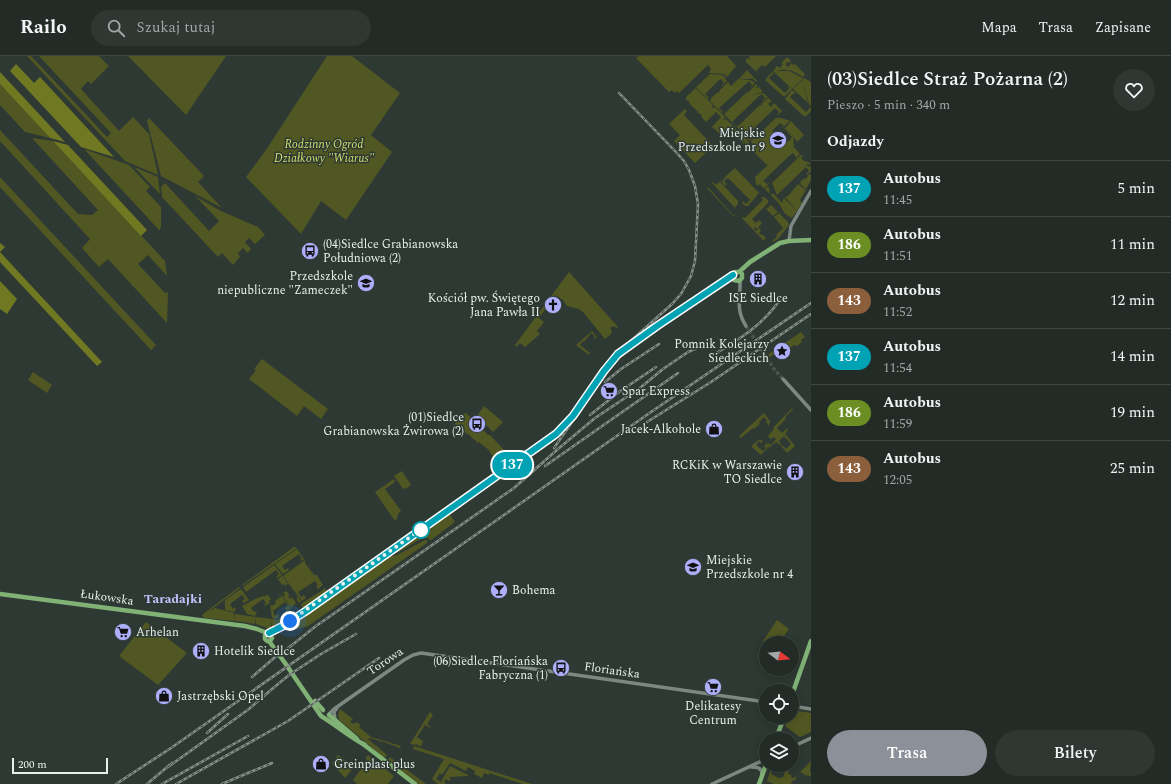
<!DOCTYPE html>
<html lang="pl">
<meta charset="utf-8">
<style>
body{margin:0;font-family:Spectral,serif;background:#2e3732;color:#f1f3f6;height:100vh;display:flex;flex-direction:column;font-size:15px;white-space:nowrap}
*{box-sizing:border-box;margin:0}
p{font-size:13px;color:#a2a7a7}
.icon{flex:none;width:22px;height:22px;fill:none;stroke:currentColor;stroke-width:2;stroke-linecap:round;stroke-linejoin:round}
.map{position:relative;flex:1;overflow:hidden}
.panel{display:flex;flex-direction:column;background:#222b26;width:360px}
.panel>*{flex:none}
.badge{padding:0 8px;border-radius:13px;font-size:14px;line-height:26px}
.needle{width:26px;rotate:106deg}
.tools{position:absolute;left:759px;top:580px;display:grid;gap:8px}
.tools a{display:grid;place-items:center;width:40px;height:40px;border-radius:50%;background:#222b26;box-shadow:0 2px 10px #0003,0 0 0 1px #3f4743;font-size:20px}
.scale{position:absolute;left:12px;bottom:10px;width:96px;box-sizing:border-box;padding-left:4px;border:2px solid #e9f0ec;border-top:0;font-size:11px;line-height:14px;white-space:nowrap;color:#e9f0ec;-webkit-text-stroke:3px #2e3933;paint-order:stroke}
.you{position:absolute;width:20px;height:20px;margin:-10px;border:3px solid #fff;border-radius:50%;background:#1a73e8;box-shadow:0 0 0 6px #1a73e833}
.map>.badge{position:absolute;translate:-50% -50%;box-shadow:0 0 0 2px #fff}
h2{padding:0 16px;font-size:15px;line-height:36px}
.round{display:grid;place-items:center;flex:none;width:42px;height:42px;border-radius:21px;background:#2e3732}
.headline{display:flex;align-items:center;justify-content:space-between;height:68px;padding:0 16px}
h1{font-size:19px;font-weight:600;line-height:30px}
.primary-button{display:flex;gap:8px;margin-top:auto;padding:8px 16px}
.primary-button a{flex:1;height:46px;border-radius:24px;background:#8c9099;color:#fff;font-size:16px;font-weight:600;line-height:46px;text-align:center}
.primary-button a+a{background:#2e3732;color:#f1f3f6}
ul{padding:0;list-style:none}
li{display:flex;align-items:center;gap:12px;height:56px;padding:0 16px;border-top:1px solid #3f4743}
li div{flex:1}
li b{display:block;font-size:15px}
li em{font-style:normal}
li .badge{min-width:44px;font-weight:700;text-align:center}
header{display:flex;align-items:center;gap:24px;box-sizing:border-box;height:56px;padding:0 20px;background:#222b26;border-bottom:1px solid #3f4743}
header strong{font-size:19px}
nav{display:flex;gap:22px;margin-inline-start:auto;font-size:14px}
.search{width:280px;height:36px;background:#2e3732;display:flex;align-items:center;gap:10px;box-sizing:border-box;padding:0 14px;border-radius:22px;color:#a2a7a7;font-size:15px}
main{display:flex;flex:1;min-height:0}
.map>svg:first-child{display:block}
.green{fill:#515722}
.forest{fill:#707922}
.lines{fill:none;stroke-linecap:round;stroke-linejoin:round}
.minor-tunnel{stroke:#4a544f;stroke-width:3.5;stroke-dasharray:3.5 2;stroke-linecap:butt}
.minor{stroke:#7c8882;stroke-width:3.5}
.major{stroke:#80b276;stroke-width:4.5}
.rail-casing{stroke:#87908b;stroke-width:2.5}
.rail{stroke:#2e3933;stroke-width:1;stroke-dasharray:3;stroke-linecap:butt}
.line-casing{stroke:#fff;stroke-width:9}
.line{stroke:#00a3b4;stroke-width:6}
.walk{stroke:#e9f0ec;stroke-width:4;stroke-dasharray:0 7.2}
.stop-dot{fill:#fff;stroke:#00a3b4;stroke-width:2}
.labels{text-anchor:middle;stroke-width:3;stroke-linejoin:round;paint-order:stroke}
.poi-label{font-size:12px;fill:#e9f0ec;stroke:#2e3933;text-anchor:end}
.park-label{font-size:12px;font-style:italic;fill:#d0de6c;stroke:#2e3933}
.street-label{font-size:12px;fill:#e9f0ec;stroke:#2e3933}
.neighbourhood-label{font-size:13px;font-weight:bold;fill:#c1c3fc;stroke:#2e3933}
</style>
<header>
<strong>Railo</strong>
<div class="search"><svg class="icon" aria-label="search" viewBox="0 0 24 24"><circle cx="10" cy="10" r="6"/><path d="M15 15l6 6"/></svg>Szukaj tutaj</div>
<nav><a>Mapa</a><a>Trasa</a><a>Zapisane</a></nav>
</header>
<main>
<div class="map">
<svg width="811" height="728" viewBox="0 0 811 728">
<rect width="100%" height="100%" fill="#2e3933"/>
<!-- green -->
<g class="green">
<polygon points="27,0 31,0 107,81 111,77 39,0 99,0 109,10 91,28 88,25 81,33 119,75 133,61 149,78 158,119 125,105"/>
<polygon points="128,0 226,0 186,59"/>
<polygon points="327,0 352,0 400,37 371,79 392,96 346,164 321,145 301,178 246,121 266,94"/>
<polygon points="639,0 727,0 736,10 727,21 724,18 709,17 711,13 708,9 679,37 676,35 675,37 672,34 669,36 636,2"/>
<polygon points="749,0 776,0 765,11 762,9 756,15 763,22 746,6 746,3 750,2"/>
<path d="M 787,1 L 791,5 L 790,7 L 787,6 L 786,7 L 787,11 L 788,11 L 792,7 L 793,10 L 794,7 L 805,18 L 803,21 C 794,15 788,12 776,15 L 789,15 L 803,22 L 792,33 L 773,15 L 777,10 L 780,12 L 783,8 L 781,7 Z"/>
<polygon points="747,14 757,25 756,26 752,22 750,23 739,23"/>
<polygon points="772,16 776,19 773,18 769,22 785,37 789,33 788,30 792,33 784,41 765,24"/>
<polygon points="710,18 723,19 726,22 725,23 727,25 722,30 722,29 724,27 721,23 718,25 705,38 709,42 712,40 708,43 696,31"/>
<polygon points="804,22 811,26 811,50 809,48 802,24"/>
<path d="M 738,23 L 750,24 L 755,27 L 750,32 L 752,29 L 749,25 L 747,27 L 719,52 L 723,56 L 727,54 L 722,57 L 710,45 C 711,41 717,36 720,36 L 719,35 L 728,26 L 731,30 Z"/>
<polygon points="802,24 808,47 793,33"/>
<polygon points="0,28 50,82 25,76 0,49"/>
<polygon points="756,28 758,30 756,31 757,32 759,31 763,36 751,39 763,37 768,41 763,45 762,45 765,42 762,38 758,41 732,66 736,70 739,67 736,71 724,58 747,36 748,37"/>
<polygon points="696,32 708,44 708,45 709,45 713,49 712,51 713,52 715,51 726,62 723,63 724,64 726,63 735,72 726,78 732,72 722,80 712,71 721,61 716,56 706,66 701,60 702,59 697,56 699,54 697,55 689,47 689,45 686,44 686,41"/>
<polygon points="792,34 797,38 794,37 790,41 806,56 810,52 809,49 811,52 811,55 805,61 785,43"/>
<polygon points="768,42 772,45 772,47 771,45 768,48 771,51 774,47 782,55 777,60 779,56 775,52 748,78 746,80 749,83 753,82 750,85 740,76 749,86 746,89 743,83 744,88 732,76 736,72 736,76 738,78 740,75 737,71 760,49 763,50 761,48"/>
<polygon points="685,53 687,55 684,59 713,90 695,107 674,85 680,79 669,68"/>
<polygon points="149,62 204,120 198,126 222,152 161,120 147,65"/>
<polygon points="776,62 781,62 790,65 784,70 780,67 772,75 782,85 785,83 787,86 789,84 791,85 790,83 792,81 780,68 793,80 794,85 793,87 795,88 793,90 800,98 794,104 796,101 793,97 789,100 763,125 767,128 770,126 764,133 760,128 758,130 756,128 755,121 771,106 767,109 752,94 750,95 746,90 750,86 748,90 751,92 753,91 751,85"/>
<polygon points="791,65 804,79 797,86 793,80 785,72"/>
<polygon points="0,74 78,158 92,159 98,154 32,82 53,85 165,205 167,220 148,199 138,208 165,237 168,236 167,267 108,203 99,211 82,192 90,183 0,85"/>
<polygon points="84,93 129,109 150,131 146,135 161,151 161,172 160,172 160,175"/>
<polygon points="801,99 803,100 801,102 804,105 808,106 811,108 805,109 811,111 811,115 807,119 806,118 809,115 806,111 777,139 772,127"/>
<polygon points="134,111 158,121 160,138"/>
<polygon points="735,112 759,137 748,150 745,150 742,147 743,145 746,148 750,144 728,122 724,125 727,128 725,130 722,126 726,120 720,126 738,145 738,148 735,151 737,154 712,127 713,126 716,129"/>
<polygon points="809,118 811,119 811,124 806,133 799,127 801,128 800,126 805,122 806,123"/>
<polygon points="0,121 156,289 151,294 0,131"/>
<polygon points="165,127 209,175 219,165 195,140 221,155 258,171 265,179 255,188 249,182 245,186 251,193 248,197 243,192 238,197 240,201 233,209 222,197 218,201 162,141 161,131"/>
<polygon points="798,128 806,134 800,144 802,147 797,155 785,141 788,140"/>
<path d="M 768,130 L 770,135 L 769,136 L 771,139 L 773,137 L 782,147 L 783,144 L 784,142 L 797,155 L 792,162 C 782,157 785,156 779,148 C 776,143 769,138 765,133 Z"/>
<polygon points="708,131 733,159 737,157 742,162 744,161 745,162 763,144 761,141 764,141 768,144 768,147 752,163 756,167 759,164 762,167 757,173 755,171 754,173 756,175 759,172 761,174 759,178 763,179 766,182 764,185 737,157 733,160 707,132"/>
<polygon points="771,149 778,156 773,160 766,153"/>
<polygon points="779,157 788,166 789,169 778,183 773,186 772,185 777,181 776,179 783,172 774,161"/>
<polygon points="569,216 618,271 617,272 613,270 610,272 612,275 611,278 605,283 583,256 579,253 567,250 563,244 555,239 539,262 544,266 537,275 540,278 525,291 520,287 516,291 515,289"/>
<polygon points="592,275 597,281 595,283 594,282 595,280 591,277 584,286 583,285 580,289 590,297 589,299 576,289"/>
<polygon points="801,276 805,281 801,284 802,286 797,290 794,289 784,296 782,294 780,295 781,298 776,297 770,301 768,299 770,297"/>
<polygon points="262,303 328,353 321,363 304,350 297,360 249,323 256,314 254,313"/>
<polygon points="33,316 52,329 47,337 28,324"/>
<polygon points="484,350 503,366 493,376 477,360"/>
<polygon points="792,352 793,353 786,360 785,364 777,372 782,377 787,372 788,374 785,378 795,390 787,397 781,390 782,389 786,393 791,388 784,380 779,385 781,388 780,389 776,386 763,397 769,391 766,388 768,387 771,389 776,383 774,381 771,383 768,380 774,373 773,372"/>
<polygon points="466,357 487,378 487,379 490,379 505,395 496,403 490,397 490,395 479,386 478,387 468,378 465,377 465,376 455,369 455,366 463,358"/>
<polygon points="764,357 770,365 769,370 766,366 767,364 764,361 759,366 760,368 754,373 753,372 741,382 739,380"/>
<polygon points="760,383 763,385 761,387 759,385 756,389 763,395 766,392 764,390 766,388 768,391 761,399 751,390"/>
<polygon points="402,415 411,429 406,433 404,431 404,434 394,420"/>
<polygon points="394,423 395,426 385,433 401,455 398,458 397,463 395,465 375,436"/>
<polygon points="449,457 455,466 431,484 424,481 397,497 394,496"/>
<polygon points="425,484 427,484 427,487 308,570 298,573 284,574 303,562 307,556 388,500 389,501 397,499"/>
<polygon points="294,491 297,492 242,530 242,529"/>
<polygon points="297,493 304,503 301,505 300,504 302,502 299,498 282,510 285,514 288,512 289,514 283,518 275,508"/>
<polygon points="305,504 305,507 314,519 317,519 323,529 318,533 316,530 318,529 315,525 298,536 301,541 304,539 306,542 302,545 283,520"/>
<polygon points="274,509 282,519 277,522 276,521 279,518 276,514 246,536 243,531"/>
<polygon points="282,520 283,521 301,545 299,547 297,544 297,540 288,528 285,530 284,528 282,529 278,523"/>
<polygon points="239,531 240,532 208,556 215,552 234,557 235,565 205,562 202,560 203,558"/>
<polygon points="324,532 328,535 303,552 301,550 302,547 323,534"/>
<polygon points="241,533 249,544 244,547 242,545 245,543 242,539 230,548 233,553 235,551 236,553 234,556 225,554 225,544"/>
<polygon points="286,535 290,539 288,540 290,543 292,541 296,547 291,552 283,540 285,539 284,537 274,543"/>
<polygon points="268,539 271,543 269,545 270,547 265,550 264,549 266,547 263,543 251,552 254,556 257,555 255,560 247,558 242,550 257,542"/>
<polygon points="282,540 291,553 287,555 285,552 288,550 285,546 273,555 275,560 278,558 279,560 276,563 272,562 270,548 272,550 276,547 275,545"/>
<polygon points="289,556 291,559 272,572 272,563 277,564"/>
<polygon points="235,558 256,561 255,568 235,565"/>
<polygon points="256,561 272,563 271,572 267,572 256,568"/>
<polygon points="777,564 789,573 779,587 766,587 763,585"/>
<polygon points="146,566 187,597 158,629 119,600"/>
<polygon points="340,653 353,663 350,666 354,668 356,666 361,669 359,671 371,681 401,690 400,692 381,685 380,687 380,685 370,682 368,683 387,699 386,701 383,701 338,663 339,662 338,658"/>
<polygon points="792,654 811,657 811,676 800,681 785,670 789,661 792,661"/>
<polygon points="430,656 433,659 427,668 430,670 431,672 425,669 417,681 423,685 421,691 416,688 415,689 410,688"/>
<polygon points="414,690 532,728 523,728 489,717 489,719 484,717 482,722 474,718 475,715 468,711 466,715 450,707 442,719 440,717 436,723 441,726 450,710 468,719 468,720 449,721 451,723 449,725 446,723 444,726 446,728 438,728 432,723 444,703 413,693"/>
<polygon points="338,699 354,711 345,722 332,707"/>
<polygon points="368,699 394,720 388,728 357,728 353,724 367,705 366,701"/>
<polygon points="390,701 426,728 418,728 389,705 388,703"/>
<polygon points="811,705 810,715 811,716 811,720 804,719 804,718 800,716"/>
<polygon points="772,709 774,709 771,718 779,722 783,721 786,712 790,711 788,717 792,720 791,722 793,722 797,720 795,724 792,725 791,728 774,728 767,725"/>
</g>
<!-- forest -->
<g class="forest">
<polygon points="16,8 34,27 40,21 114,101 81,91 10,15"/>
<polygon points="0,16 65,86 50,82 0,28"/>
<polygon points="53,85 68,89 147,174 141,180"/>
<polygon points="0,187 5,191 0,196 102,306 97,310 0,206"/>
<polygon points="0,225 17,243 7,258 0,253"/>
</g>
<g class="lines">
<!-- minor-tunnel -->
<polyline class="minor-tunnel" points="746,270 774,313 783,323"/>
<!-- minor -->
<g class="minor">
<polyline points="789,185 791,170 811,135"/>
<path d="M 740,224 C 741,242 735,253 746,270"/>
<polyline points="783,323 811,354"/>
<polyline points="792,650 811,653"/>
<polyline points="329,658 334,653 404,604 413,599 421,597 766,646"/>
<polyline points="335,664 334,656 337,652"/>
<polyline points="792,691 811,682"/>
<path d="M 751,711 C 756,711 762,711 762,718"/>
<polyline points="712,728 766,703"/>
</g>
<!-- major -->
<g class="major">
<polyline points="733,219 734,224 739,225 742,222 742,218"/>
<polyline points="0,538 245,570 257,573 267,577"/>
<polyline points="272,582 270,585 267,585 265,583 265,579 283,570 306,555 555,378 573,360 604,315 618,298 657,270 730,222 735,216 739,216 750,206 780,187 789,185 811,184"/>
<path d="M 269,585 L 285,607 L 321,660 C 336,669 350,681 365,689"/>
<polyline points="792,639 811,585"/>
<polyline points="315,645 323,654"/>
<polyline points="329,659 357,683"/>
<polyline points="776,683 784,661"/>
<polyline points="363,688 415,728"/>
<polyline points="759,728 766,709"/>
</g>
<defs>
<g id="rail">
<path d="M 713,299 C 739,284 765,267 781,242"/>
<polyline points="605,326 621,313 659,288"/>
<polyline points="590,359 619,336 656,311"/>
<polyline points="647,366 711,326 811,258"/>
<polyline points="554,392 624,291 672,248 681,238 691,220 695,205 698,148 695,130 689,114 684,105 675,95 619,37"/>
<polyline points="545,410 678,317"/>
<polyline points="287,593 316,570 514,432 558,393 595,362 640,332 663,313 688,296 708,287"/>
<polyline points="252,621 274,602 291,590"/>
<polyline points="207,677 228,658"/>
<polyline points="168,711 249,653 272,633 289,619 321,598 356,578"/>
<polyline points="116,728 171,692 651,356 811,247"/>
<polyline points="147,728 172,707"/>
<polyline points="162,728 248,680"/>
<polyline points="176,728 288,665 379,602"/>
<polyline points="222,728 272,707"/>
</g>
</defs>
<!-- rail casing -->
<use href="#rail" class="rail-casing"/>
<!-- rail -->
<use href="#rail" class="rail"/>
</g>
<g class="lines">
<defs>
<polyline id="line" points="269,577 283,570 306,555 556,378 573,360 604,315 618,298 657,270 733,219"/>
</defs>
<!-- line casing -->
<use href="#line" class="line-casing"/>
<!-- line -->
<use href="#line" class="line"/>
<!-- walk -->
<polyline class="walk" points="290,565 423,472 421,474"/>
</g>
<!-- icons -->
<defs>
<symbol id="school-disc" viewBox="-11 -11 22 22"><circle r="9.5" fill="#adaffb" stroke="#2e3933"/><path d="M0-5L7-2L0 1L-7-2ZM-4 1L0 2.5L4 1V4Q0 6-4 4Z" fill="#111"/></symbol>
<symbol id="bus-disc" viewBox="-11 -11 22 22"><circle r="9.5" fill="#adaffb" stroke="#2e3933"/><path d="M-5-6H5V4H4V6H2V4H-2V6H-4V4H-5ZM-3.5-4V0h7V-4ZM-3.5 1.2v1.5H-2V1.2ZM2 1.2v1.5H3.5V1.2Z" fill="#111"/></symbol>
<symbol id="building-disc" viewBox="-11 -11 22 22"><circle r="9.5" fill="#adaffb" stroke="#2e3933"/><path d="M-4-6H4V6H1V3H-1V6H-4ZM-2.5-4.3h1.7v1.8h-1.7ZM.8-4.3h1.7v1.8H.8ZM-2.5-1h1.7V.8h-1.7ZM.8-1h1.7V.8H.8Z" fill="#111"/></symbol>
<symbol id="church-disc" viewBox="-11 -11 22 22"><circle r="9.5" fill="#adaffb" stroke="#2e3933"/><path d="M-1.2-6h2.4v3.5h3.3v2.4h-3.3V6h-2.4V-.1h-3.3v-2.4h3.3Z" fill="#111"/></symbol>
<symbol id="sight-disc" viewBox="-11 -11 22 22"><circle r="9.5" fill="#adaffb" stroke="#2e3933"/><path d="M0-6L1.8-2.2L6-1.7L2.9 1.2L3.7 5.4L0 3.3L-3.7 5.4L-2.9 1.2L-6-1.7L-1.8-2.2Z" fill="#111"/></symbol>
<symbol id="supermarket-disc" viewBox="-11 -11 22 22"><circle r="9.5" fill="#adaffb" stroke="#2e3933"/><path d="M-6-5.5h2.5l.6 2H6L4.5 2H-2.5L-4.4-4H-6ZM-1.5 3.2a1.3 1.3 0 1 0 .1 0ZM3 3.2a1.3 1.3 0 1 0 .1 0Z" fill="#111"/></symbol>
<symbol id="shop-disc" viewBox="-11 -11 22 22"><circle r="9.5" fill="#adaffb" stroke="#2e3933"/><path d="M-5-2.5h2.3a2.7 3.5 0 0 1 5.4 0H5L5.5 6h-11ZM-1.5-2.5h3a1.5 2.3 0 0 0-3 0Z" fill="#111"/></symbol>
<symbol id="bar-disc" viewBox="-11 -11 22 22"><circle r="9.5" fill="#adaffb" stroke="#2e3933"/><path d="M-6-5H6L.8 .8V4.5H3.5V6h-7V4.5H-.8V.8Z" fill="#111"/></symbol>
</defs>
<g fill-rule="evenodd">
<use href="#school-disc" x="768" y="74" width="20" height="20"/>
<use href="#bus-disc" x="300" y="185" width="20" height="20"/>
<use href="#building-disc" x="748" y="213" width="20" height="20"/>
<use href="#school-disc" x="356" y="217" width="20" height="20"/>
<use href="#church-disc" x="543" y="239" width="20" height="20"/>
<use href="#sight-disc" x="772" y="285" width="20" height="20"/>
<use href="#supermarket-disc" x="599" y="325" width="20" height="20"/>
<use href="#bus-disc" x="467" y="358" width="20" height="20"/>
<use href="#shop-disc" x="704" y="363" width="20" height="20"/>
<use href="#building-disc" x="785" y="406" width="20" height="20"/>
<use href="#school-disc" x="683" y="501" width="20" height="20"/>
<use href="#bar-disc" x="489" y="524" width="20" height="20"/>
<use href="#supermarket-disc" x="113" y="566" width="20" height="20"/>
<use href="#building-disc" x="191" y="585" width="20" height="20"/>
<use href="#bus-disc" x="551" y="602" width="20" height="20"/>
<use href="#supermarket-disc" x="703" y="621" width="20" height="20"/>
<use href="#shop-disc" x="154" y="630" width="20" height="20"/>
<use href="#shop-disc" x="311" y="698" width="20" height="20"/>
</g>
<!-- markers -->
<circle class="stop-dot" cx="421" cy="474" r="8"/>
<g class="labels">
<!-- poi labels -->
<g class="poi-label">
<text x="765" y="81">Miejskie<tspan x="765" dy="14">Przedszkole nr 9</tspan></text>
<text x="323" y="192" text-anchor="start">(04)Siedlce Grabianowska<tspan x="323" dy="14">Południowa (2)</tspan></text>
<text x="353" y="224">Przedszkole<tspan x="353" dy="14">niepubliczne "Zameczek"</tspan></text>
<text x="540" y="246">Kościół pw. Świętego<tspan x="540" dy="14">Jana Pawła II</tspan></text>
<text x="758" y="246" text-anchor="middle">ISE Siedlce</text>
<text x="769" y="292">Pomnik Kolejarzy<tspan x="769" dy="14">Siedleckich</tspan></text>
<text x="622" y="339" text-anchor="start">Spar Express</text>
<text x="464" y="365">(01)Siedlce<tspan x="464" dy="14">Grabianowska Żwirowa (2)</tspan></text>
<text x="701" y="377">Jacek-Alkohole</text>
<text x="782" y="413">RCKiK w Warszawie<tspan x="782" dy="14">TO Siedlce</tspan></text>
<text x="706" y="508" text-anchor="start">Miejskie<tspan x="706" dy="14">Przedszkole nr 4</tspan></text>
<text x="512" y="538" text-anchor="start">Bohema</text>
<text x="136" y="580" text-anchor="start">Arhelan</text>
<text x="214" y="599" text-anchor="start">Hotelik Siedlce</text>
<text x="548" y="609">(06)Siedlce Floriańska<tspan x="548" dy="14">Fabryczna (1)</tspan></text>
<text x="177" y="644" text-anchor="start">Jastrzębski Opel</text>
<text x="713" y="654" text-anchor="middle">Delikatesy<tspan x="713" dy="14">Centrum</tspan></text>
<text x="334" y="712" text-anchor="start">Greinplast plus</text>
</g>
<!-- park labels -->
<g class="park-label">
<text x="324" y="92">Rodzinny Ogród<tspan x="324" dy="14">Działkowy "Wiarus"</tspan></text>
</g>
<!-- street labels -->
<g class="street-label">
<text transform="translate(107 541) rotate(8)" y="4">Łukowska</text>
<text transform="translate(385 605) rotate(-34)" y="4">Torowa</text>
<text transform="translate(612 614) rotate(8)" y="4">Floriańska</text>
</g>
<!-- neighbourhood labels -->
<g class="neighbourhood-label">
<text x="173" y="547">Taradajki</text>
</g>
</g>
</svg>
<div class="tools">
<a><svg class="needle" viewBox="-14 -14 28 28"><path d="M0-13l5 13h-10z" fill="#e53935"/><path d="M0 13l5-13h-10z" fill="#a2a7a7"/></svg></a>
<a><svg class="icon" aria-label="locate" viewBox="0 0 24 24"><circle cx="12" cy="12" r="6"/><path d="M12 2v4M12 18v4M2 12h4M18 12h4"/></svg></a>
<a><svg class="icon" aria-label="layers" viewBox="0 0 24 24"><path d="M12 4l9 5-9 5-9-5zM3 14l9 5 9-5"/></svg></a>
</div>
<div class="scale">200 m</div>
<div class="you" style="left:290px;top:565px"></div>
<b class="badge" style="left:512px;top:409px;background:#00a3b4;color:#fff">137</b>
</div>
<section class="panel">
<div class="headline"><div><h1>(03)Siedlce Straż Pożarna (2)</h1><p>Pieszo · 5 min · 340 m</p></div><a class="round"><svg class="icon" aria-label="heart" viewBox="0 0 24 24"><path d="M12 20l-8-8c-3-5 5-10 8-4 3-6 11-1 8 4z"/></svg></a></div>
<h2>Odjazdy</h2>
<ul>
<li><span class="badge" style="background:#00a3b4;color:#fff">137</span><div><b>Autobus</b><p>11:45</p></div><em>5 min</em></li>
<li><span class="badge" style="background:#6b8e23;color:#fff">186</span><div><b>Autobus</b><p>11:51</p></div><em>11 min</em></li>
<li><span class="badge" style="background:#8b5e3c;color:#fff">143</span><div><b>Autobus</b><p>11:52</p></div><em>12 min</em></li>
<li><span class="badge" style="background:#00a3b4;color:#fff">137</span><div><b>Autobus</b><p>11:54</p></div><em>14 min</em></li>
<li><span class="badge" style="background:#6b8e23;color:#fff">186</span><div><b>Autobus</b><p>11:59</p></div><em>19 min</em></li>
<li><span class="badge" style="background:#8b5e3c;color:#fff">143</span><div><b>Autobus</b><p>12:05</p></div><em>25 min</em></li>
</ul>
<div class="primary-button"><a>Trasa</a><a>Bilety</a></div>
</section>
</main>
